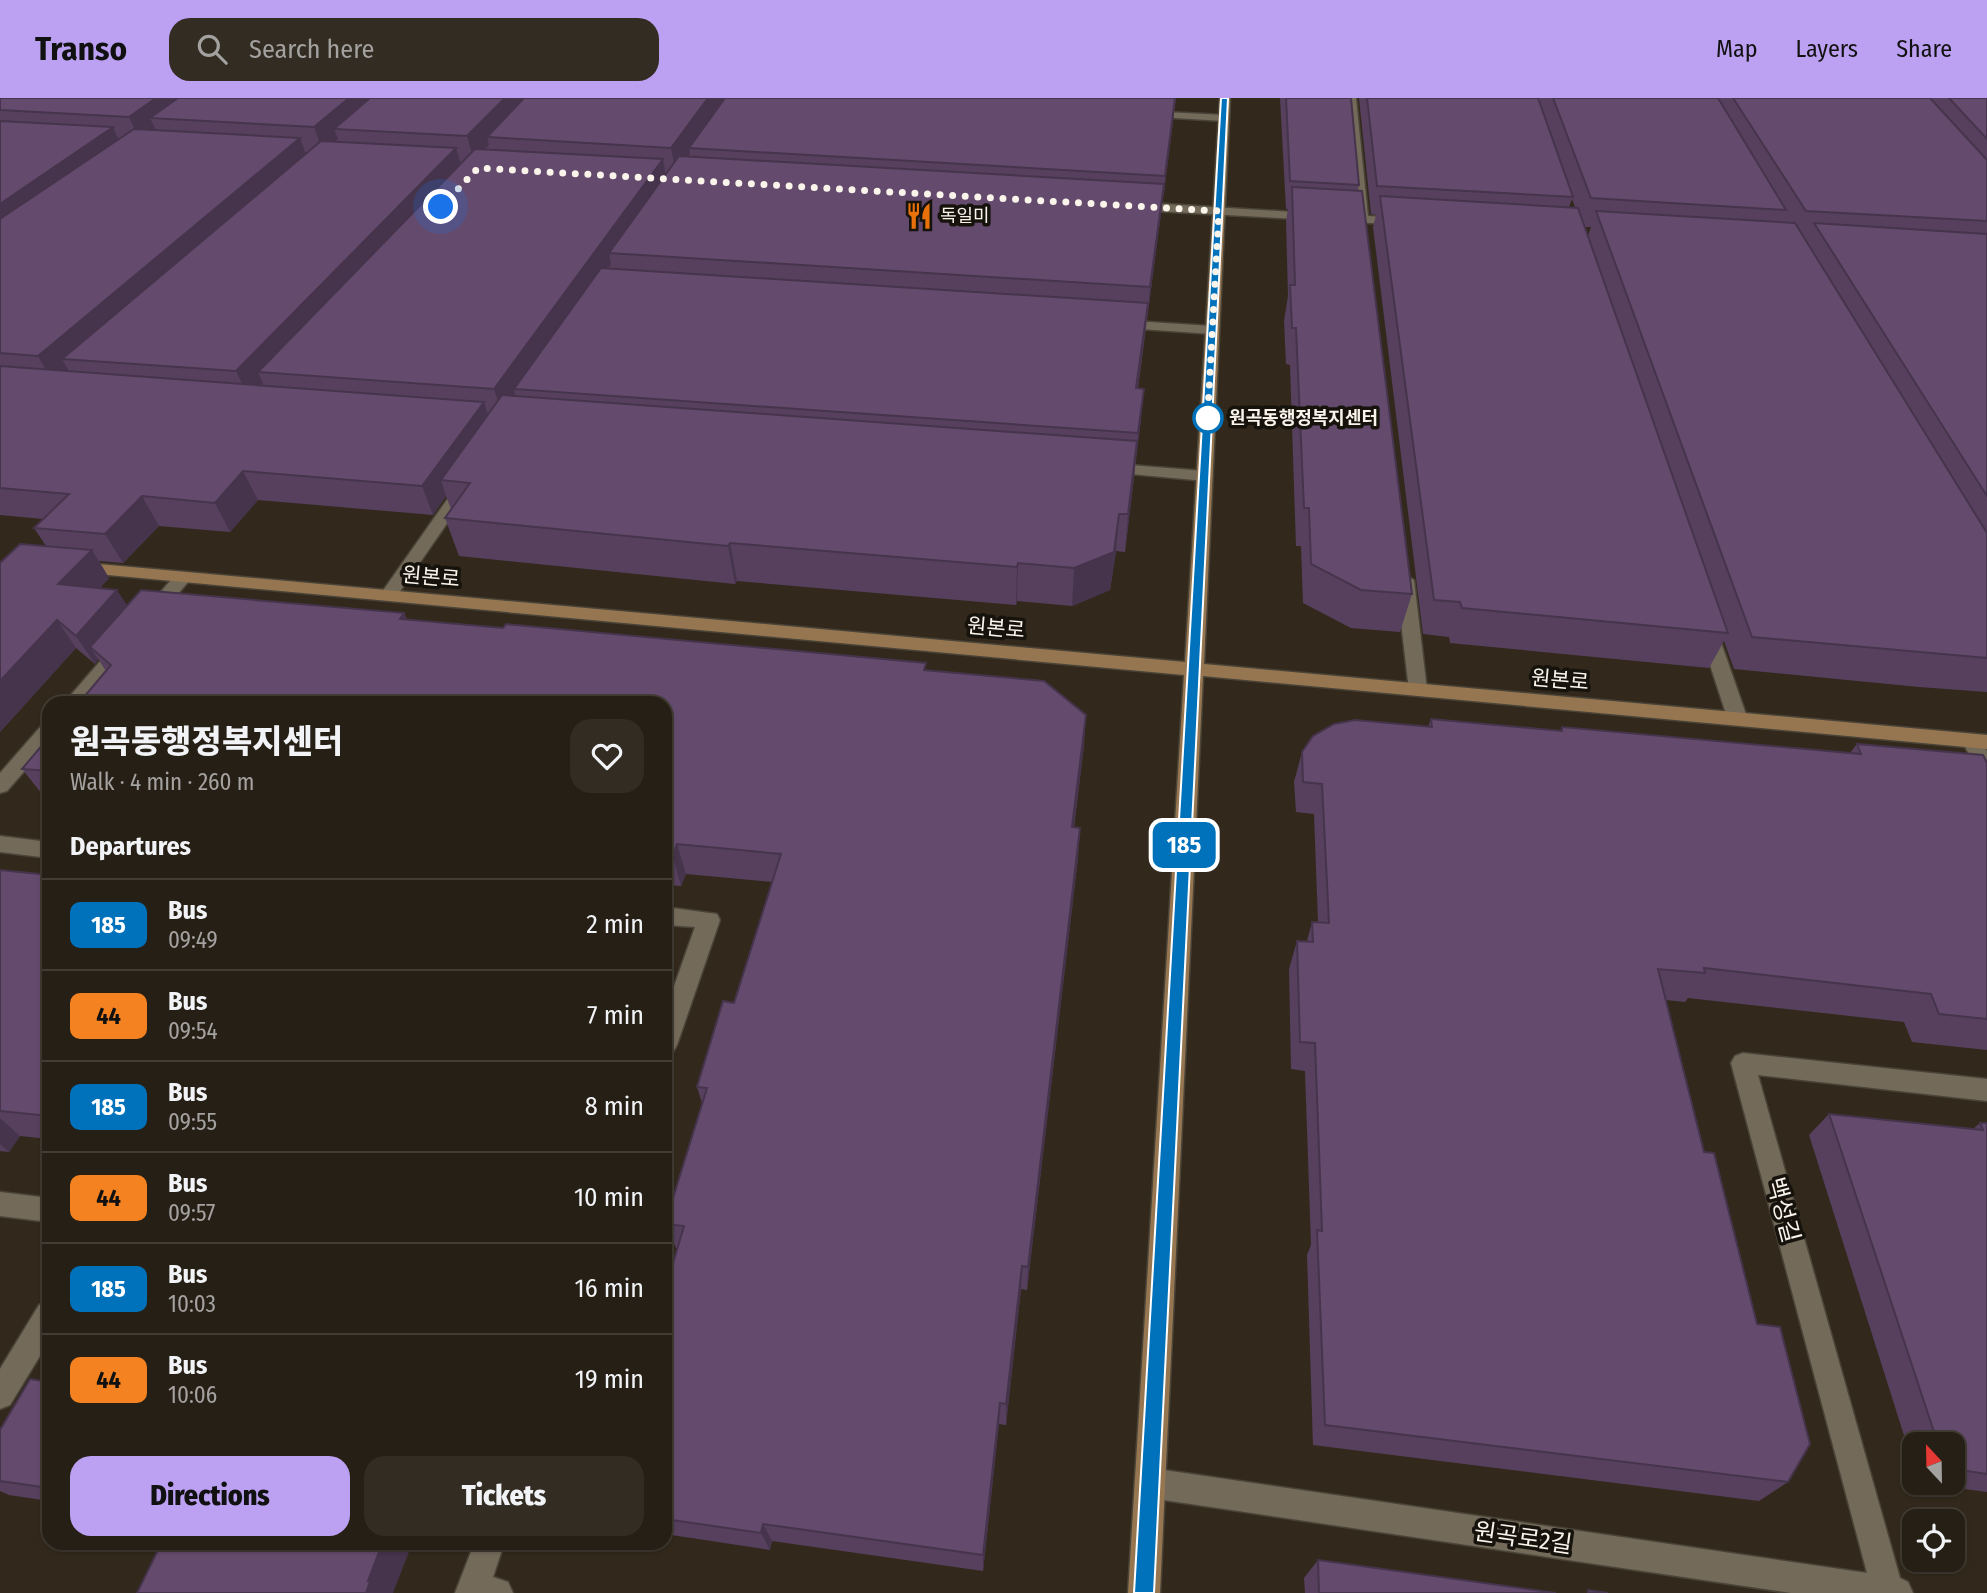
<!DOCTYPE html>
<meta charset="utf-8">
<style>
body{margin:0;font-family:"Fira Sans Condensed","Noto Sans KR",sans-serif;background:#322c22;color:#f1f3f6;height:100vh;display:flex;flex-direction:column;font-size:26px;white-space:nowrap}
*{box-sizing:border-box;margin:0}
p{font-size:23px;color:#a4a2a0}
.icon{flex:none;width:38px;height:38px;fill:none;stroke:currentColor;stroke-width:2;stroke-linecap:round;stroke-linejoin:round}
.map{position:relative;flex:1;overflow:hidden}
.side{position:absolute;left:42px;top:598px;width:630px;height:854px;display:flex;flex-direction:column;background:#261f15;border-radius:21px;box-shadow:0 2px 5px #0004,0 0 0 2px #423d34}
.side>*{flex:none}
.badge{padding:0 14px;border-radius:10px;font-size:24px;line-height:46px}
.needle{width:46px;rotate:338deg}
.tools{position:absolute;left:1902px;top:1334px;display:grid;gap:14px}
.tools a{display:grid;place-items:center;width:63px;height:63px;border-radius:14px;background:#261f15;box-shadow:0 2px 5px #0004,0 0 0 2px #423d34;font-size:35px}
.you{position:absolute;width:35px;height:35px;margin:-18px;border:5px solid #fff;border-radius:50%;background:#1a73e8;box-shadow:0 0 0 10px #1a73e833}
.map>.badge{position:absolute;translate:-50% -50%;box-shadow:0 0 0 4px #fff}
h2{padding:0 28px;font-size:26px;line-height:63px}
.round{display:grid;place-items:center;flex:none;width:74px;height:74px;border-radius:21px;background:#322c22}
.summary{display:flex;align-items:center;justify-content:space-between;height:119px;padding:0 28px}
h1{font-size:33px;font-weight:800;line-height:52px}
.primary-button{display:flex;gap:14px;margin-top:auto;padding:14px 28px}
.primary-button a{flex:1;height:80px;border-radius:21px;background:#bca0f2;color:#111;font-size:28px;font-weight:800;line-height:80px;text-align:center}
.primary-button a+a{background:#322c22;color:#f1f3f6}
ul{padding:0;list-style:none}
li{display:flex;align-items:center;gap:21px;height:91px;padding:0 28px;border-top:2px solid #423d34}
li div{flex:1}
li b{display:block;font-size:26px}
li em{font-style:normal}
li .badge{min-width:77px;font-weight:700;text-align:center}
header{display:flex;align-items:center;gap:42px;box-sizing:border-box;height:98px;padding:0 35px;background:#bca0f2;color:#111}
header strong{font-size:33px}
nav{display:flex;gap:38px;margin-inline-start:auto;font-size:24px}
.search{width:490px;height:63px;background:#322c22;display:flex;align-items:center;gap:18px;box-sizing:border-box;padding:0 24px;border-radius:21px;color:#a4a2a0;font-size:26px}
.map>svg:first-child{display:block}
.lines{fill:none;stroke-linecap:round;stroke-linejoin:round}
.street-casing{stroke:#4a4438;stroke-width:3}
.secondary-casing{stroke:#4a4438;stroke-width:3}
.street{fill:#736a5a;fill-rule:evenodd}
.secondary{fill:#967651;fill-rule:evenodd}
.wall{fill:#56405e;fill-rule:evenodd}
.shaded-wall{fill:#46344c}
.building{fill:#644b6d;stroke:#46344c;stroke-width:2}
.line{fill:#0072bc;stroke:#fff;stroke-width:2}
.walk{stroke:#faf4eb;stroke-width:7;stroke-dasharray:0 12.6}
.stop-dot{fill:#fff;stroke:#0072bc;stroke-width:3.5}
.labels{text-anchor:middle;stroke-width:7;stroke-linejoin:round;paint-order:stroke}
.far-poi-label{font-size:18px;fill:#faf4eb;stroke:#16130d;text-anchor:start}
.far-stop-label{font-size:18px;font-weight:bold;fill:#faf4eb;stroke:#16130d;text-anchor:start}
.street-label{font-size:21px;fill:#faf4eb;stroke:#16130d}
.near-street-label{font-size:24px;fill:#faf4eb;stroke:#16130d}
</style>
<header>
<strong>Transo</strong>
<div class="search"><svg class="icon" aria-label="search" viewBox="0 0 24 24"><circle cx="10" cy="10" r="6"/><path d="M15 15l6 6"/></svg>Search here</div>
<nav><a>Map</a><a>Layers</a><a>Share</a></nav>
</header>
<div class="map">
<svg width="1987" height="1495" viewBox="0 0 1987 1495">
<rect width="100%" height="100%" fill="#32291c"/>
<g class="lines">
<defs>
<g id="street">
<polygon points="1346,0 1356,0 1368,118 1402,120 1408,124 1406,127 1134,112 1128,108 1134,104 1356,118"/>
<polygon points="1145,13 1224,17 1229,20 1224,23 1141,18 1140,16"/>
<polygon points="1117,222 1212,228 1219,232 1212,236 1112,229 1110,226"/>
<polygon points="1105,365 1205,373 1213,378 1205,383 1099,373 1097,370"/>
<polygon points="467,380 475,385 394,502 382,502 379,498 382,494 461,382"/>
<polygon points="183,474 189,475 192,479 189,483 158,519 146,519 143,515 146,511 177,475"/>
<polygon points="1405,477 1414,482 1427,592 1425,597 1411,597 1409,592 1396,482"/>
<polygon points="1707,524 1716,530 1748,622 1745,627 1731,627 1728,622 1698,530"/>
<polygon points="122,543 131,549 83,606 63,606 116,545"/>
<polygon points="49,625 49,645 7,693 0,695 0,675 42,627"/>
<polygon points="1972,636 1979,638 1987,653 1987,679 1980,677 1962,643 1965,638"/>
<polygon points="0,738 49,744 49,760 0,754"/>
<polygon points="665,809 717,816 720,822 677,947 673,954 665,957 665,914 695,829 665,827"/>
<polygon points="1743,955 1987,981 1987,1003 1758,977 1900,1480 1908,1484 1913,1495 1791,1495 1150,1400 1139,1396 1135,1385 1139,1374 1150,1370 1867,1475 1731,965 1735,958"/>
<polygon points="0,1094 49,1100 49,1124 0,1118"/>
<polygon points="49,1203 49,1243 10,1307 0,1311 0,1271 39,1207"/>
<polygon points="474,1446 504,1446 493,1479 508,1484 513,1495 455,1495"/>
</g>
<polygon id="secondary" points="1220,0 1230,0 1204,566 1987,637 1987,651 1203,578 1160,1495 1128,1495 1184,577 76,474 67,469 76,464 1185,564"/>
</defs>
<!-- street casing -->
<use href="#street" class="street-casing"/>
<!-- secondary casing -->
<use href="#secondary" class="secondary-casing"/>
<!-- street -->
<use href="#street" class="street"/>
<!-- secondary -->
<use href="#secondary" class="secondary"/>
</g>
<!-- wall -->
<g class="wall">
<polygon points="0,0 1176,0 1138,291 1141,321 1125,454 1116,453 1110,492 1072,508 1017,503 1016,507 737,483 735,486 459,458 445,420 451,411 446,398 433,417 258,402 230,434 159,428 123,465 99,463 109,480 100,490 127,507 404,515 407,521 926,573 1084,647 1074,730 1080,730 1078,760 1027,1192 1021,1191 1006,1327 999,1326 983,1473 772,1443 770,1452 665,1436 665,1192 677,1150 676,1150 665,1126 702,1005 697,989 734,905 772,784 686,776 681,788 665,787 665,606 106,573 98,561 95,566 76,550 0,634 0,465 46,448 34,430 43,421 0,417"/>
<polygon points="1280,0 1351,0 1359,87 1358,93 1412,496 1400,534 1351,530 1303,505 1301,448 1296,448 1290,267 1286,266 1284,223 1288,198 1286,123 1288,111 1286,111"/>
<path d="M 1359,0 L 1987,0 L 1987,594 L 1919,589 L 1734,571 L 1724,543 L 1709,570 L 1450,545 L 1449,539 L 1423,536 L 1373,129 L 1376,117 L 1371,116 ZM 1572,101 L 1575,109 L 1569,109 ZM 1585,129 L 1591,129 L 1588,138 Z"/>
<polygon points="1431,621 1560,633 1562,629 1850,655 1857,646 1987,665 1987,952 1912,944 1904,924 1688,900 1685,904 1666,902 1788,1384 1759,1403 1313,1347 1307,1157 1311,1147 1305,973 1291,971 1289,871 1297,843 1307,843 1312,824 1318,824 1314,716 1296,714 1294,684 1302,654 1428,629"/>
<polygon points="49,639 49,701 46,701 22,671"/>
<polygon points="0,772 49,777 49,1041 20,1038 9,1054 0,1053"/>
<polygon points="1829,1016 1973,1031 1980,1025 1987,1025 1987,1394 1920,1385 1953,1384 1953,1346 1914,1346 1914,1369 1809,1037"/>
<polygon points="49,1284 49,1403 9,1397 0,1393 0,1332"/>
<polygon points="1318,1462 1556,1495 1305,1495 1304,1480"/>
</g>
<!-- shaded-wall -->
<g class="shaded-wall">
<polygon points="156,0 200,0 150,20 156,32 140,43 129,19"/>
<polygon points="349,0 386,0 334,31 338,41 323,54 314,29"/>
<polygon points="505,0 534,0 487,39 489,47 474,63 467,38"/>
<polygon points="708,0 729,0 689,50 690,56 676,75 671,50"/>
<polygon points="1175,0 1173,23 1163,104 1165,78"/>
<polygon points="113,29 124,54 0,143 0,106"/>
<polygon points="300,40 309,65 62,261 69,273 54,286 38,258"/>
<polygon points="456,50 463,74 258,274 263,285 249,300 236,273"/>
<polygon points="663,61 667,86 609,155 611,166 522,291 514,291 516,300 503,319 494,291"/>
<polygon points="1164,86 1161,116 1147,221 1150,189"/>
<polygon points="1148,205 1145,234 1134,320 1136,290"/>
<polygon points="1144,291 1141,321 1135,365 1138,335"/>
<polygon points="484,304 493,332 441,382 446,398 433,417 422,388"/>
<polygon points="1137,343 1134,380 1125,454 1128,416"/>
<polygon points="243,373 258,402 230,434 215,405"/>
<polygon points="142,398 159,428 123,465 105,436"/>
<polygon points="1119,416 1116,453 1110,492 1072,508 1074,470"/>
<polygon points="730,445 737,483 735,486 728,448"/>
<polygon points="92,452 109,480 77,514 58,486"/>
<polygon points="1018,465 1017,503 1016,507 1017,469"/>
<polygon points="117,492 135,519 90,549 98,561 95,566 76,538"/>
<polygon points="404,515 417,545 400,521"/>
<polygon points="57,522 76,550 0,634 0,583"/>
<polygon points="1086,617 1084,647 1070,759 1072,729"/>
<polygon points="1080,730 1078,760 1027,1192 1028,1169"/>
<polygon points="677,746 686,776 681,788 673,759"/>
<polygon points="0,1020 20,1038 9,1054 0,1046"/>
<polygon points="1022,1168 1021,1191 1006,1327 1006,1306"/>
<polygon points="1000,1305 999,1326 983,1473 983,1457"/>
<polygon points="763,1426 772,1443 770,1452 761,1435"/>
<polygon points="382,1446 412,1446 393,1495 366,1495 368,1483"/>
</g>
<!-- building -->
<g class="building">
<polygon points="0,0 156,0 129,19 0,12"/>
<polygon points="178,0 349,0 314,29 150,20"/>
<polygon points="370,0 505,0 467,38 334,31"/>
<polygon points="524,0 708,0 671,50 487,39"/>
<polygon points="725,0 1175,0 1165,78 689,50"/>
<polygon points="1286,0 1351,0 1359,87 1290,83"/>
<polygon points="1367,0 1538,0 1573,99 1377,88"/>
<polygon points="1553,0 1718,0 1786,112 1591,100"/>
<polygon points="1733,0 1930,0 1987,62 1987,123 1806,113"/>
<polygon points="1949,0 1987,0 1987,41"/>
<polygon points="0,23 113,29 0,106"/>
<polygon points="134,31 300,40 38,258 0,255 0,121"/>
<polygon points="321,43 456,50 236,273 62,261"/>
<polygon points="475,51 663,61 494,291 258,274"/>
<polygon points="679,58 1164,86 1150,189 609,155"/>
<polygon points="1292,89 1362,93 1412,496 1361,492 1311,466 1309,410 1304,410 1296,230 1292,230 1290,187 1295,187"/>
<polygon points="1380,98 1578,110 1728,535 1462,510 1460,504 1434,502"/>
<polygon points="1596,113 1795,125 1987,435 1987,560 1752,539"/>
<polygon points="1814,125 1987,136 1987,398"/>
<polygon points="601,170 1148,205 1136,290 1144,291 1138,335 514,291"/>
<polygon points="0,268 484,304 422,388 243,373 215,405 142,398 105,436 34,430 69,396 0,390"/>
<polygon points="502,297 1137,343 1128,416 1119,416 1114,454 1074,470 1018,465 1017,469 730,445 728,448 445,420 470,385 441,382"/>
<polygon points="20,446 92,452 58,486 117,492 76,538 57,522 0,583 0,465"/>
<polygon points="141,492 404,515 400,521 503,530 506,526 926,565 924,572 1044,583 1086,617 1072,729 1080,730 1028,1169 1022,1168 1006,1306 1000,1305 983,1457 763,1426 761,1435 665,1421 665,1192 684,1128 665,1126 707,990 697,989 723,903 734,905 781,756 677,746 673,759 665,758 665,606 78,606 111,567 90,549"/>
<polygon points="1431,621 1562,633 1562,629 1861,656 1857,646 1983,657 1987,665 1987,921 1939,916 1931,896 1704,870 1705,875 1658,871 1704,1054 1714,1055 1757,1226 1780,1229 1810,1346 1788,1384 1325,1327 1317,1132 1322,1133 1315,945 1300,944 1297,843 1313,844 1312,824 1329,825 1322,686 1303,684 1302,654 1313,638 1334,626 1355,622 1432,629"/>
<polygon points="49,639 49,673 22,671"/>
<polygon points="0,772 49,777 49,1018 0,1013"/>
<polygon points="1829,1016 1983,1032 1980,1025 1987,1025 1987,1376 1953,1371 1953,1346 1938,1346"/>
<polygon points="30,1281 49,1284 49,1390 0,1383 0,1332"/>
<polygon points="161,1446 382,1446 368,1483 370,1483 366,1495 137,1495"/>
<polygon points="1318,1462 1556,1495 1319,1495"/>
<polygon points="1588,1492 1608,1495 1588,1495"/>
</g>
<!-- line -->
<polygon class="line" points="1221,0 1228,0 1154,1495 1134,1495"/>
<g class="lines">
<!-- walk -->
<polyline class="walk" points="441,109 478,70 1219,113 1207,329 1208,320"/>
</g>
<!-- icons -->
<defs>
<symbol id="restaurant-bare" viewBox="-9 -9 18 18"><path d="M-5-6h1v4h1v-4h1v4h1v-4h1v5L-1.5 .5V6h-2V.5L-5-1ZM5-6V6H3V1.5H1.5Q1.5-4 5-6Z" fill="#e8710a" stroke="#16130d" stroke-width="2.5" paint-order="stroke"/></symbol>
</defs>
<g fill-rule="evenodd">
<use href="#restaurant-bare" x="900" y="99" width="38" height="38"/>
</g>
<!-- markers -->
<circle class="stop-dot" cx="1208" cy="320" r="14"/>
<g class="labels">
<!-- far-poi labels -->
<g class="far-poi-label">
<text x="940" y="124">독일미</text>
</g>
<!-- far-stop labels -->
<g class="far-stop-label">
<text x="1229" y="326">원곡동행정복지센터</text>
</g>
<!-- street labels -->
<g class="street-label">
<text transform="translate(431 479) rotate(5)" y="7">원본로</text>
<text transform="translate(996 530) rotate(5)" y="7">원본로</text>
<text transform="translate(1560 582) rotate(5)" y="7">원본로</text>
</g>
<!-- near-street labels -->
<g class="near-street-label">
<text transform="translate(1783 1112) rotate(75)" y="8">백성길</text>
<text transform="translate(1523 1440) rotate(8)" y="8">원곡로2길</text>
</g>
</g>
</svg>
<div class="tools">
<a><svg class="needle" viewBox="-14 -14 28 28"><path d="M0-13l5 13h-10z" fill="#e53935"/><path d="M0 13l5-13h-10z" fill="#a4a2a0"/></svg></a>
<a><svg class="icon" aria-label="locate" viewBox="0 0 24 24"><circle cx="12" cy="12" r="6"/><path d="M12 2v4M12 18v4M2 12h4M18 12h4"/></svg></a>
</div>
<div class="you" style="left:441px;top:109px"></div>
<b class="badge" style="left:1184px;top:747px;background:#0072bc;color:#fff">185</b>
<section class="side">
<div class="summary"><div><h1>원곡동행정복지센터</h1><p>Walk · 4 min · 260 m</p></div><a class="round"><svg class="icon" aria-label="heart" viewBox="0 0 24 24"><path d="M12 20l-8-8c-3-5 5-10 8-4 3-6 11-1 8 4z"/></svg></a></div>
<h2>Departures</h2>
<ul>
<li><span class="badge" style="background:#0072bc;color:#fff">185</span><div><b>Bus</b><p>09:49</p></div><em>2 min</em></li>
<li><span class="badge" style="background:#f58220;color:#111">44</span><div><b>Bus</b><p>09:54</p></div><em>7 min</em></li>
<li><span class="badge" style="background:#0072bc;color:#fff">185</span><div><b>Bus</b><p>09:55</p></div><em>8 min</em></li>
<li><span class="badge" style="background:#f58220;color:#111">44</span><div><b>Bus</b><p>09:57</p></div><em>10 min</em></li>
<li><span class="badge" style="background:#0072bc;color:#fff">185</span><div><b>Bus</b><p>10:03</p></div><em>16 min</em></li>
<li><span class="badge" style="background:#f58220;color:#111">44</span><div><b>Bus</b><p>10:06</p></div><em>19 min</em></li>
</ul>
<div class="primary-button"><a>Directions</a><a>Tickets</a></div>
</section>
</div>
